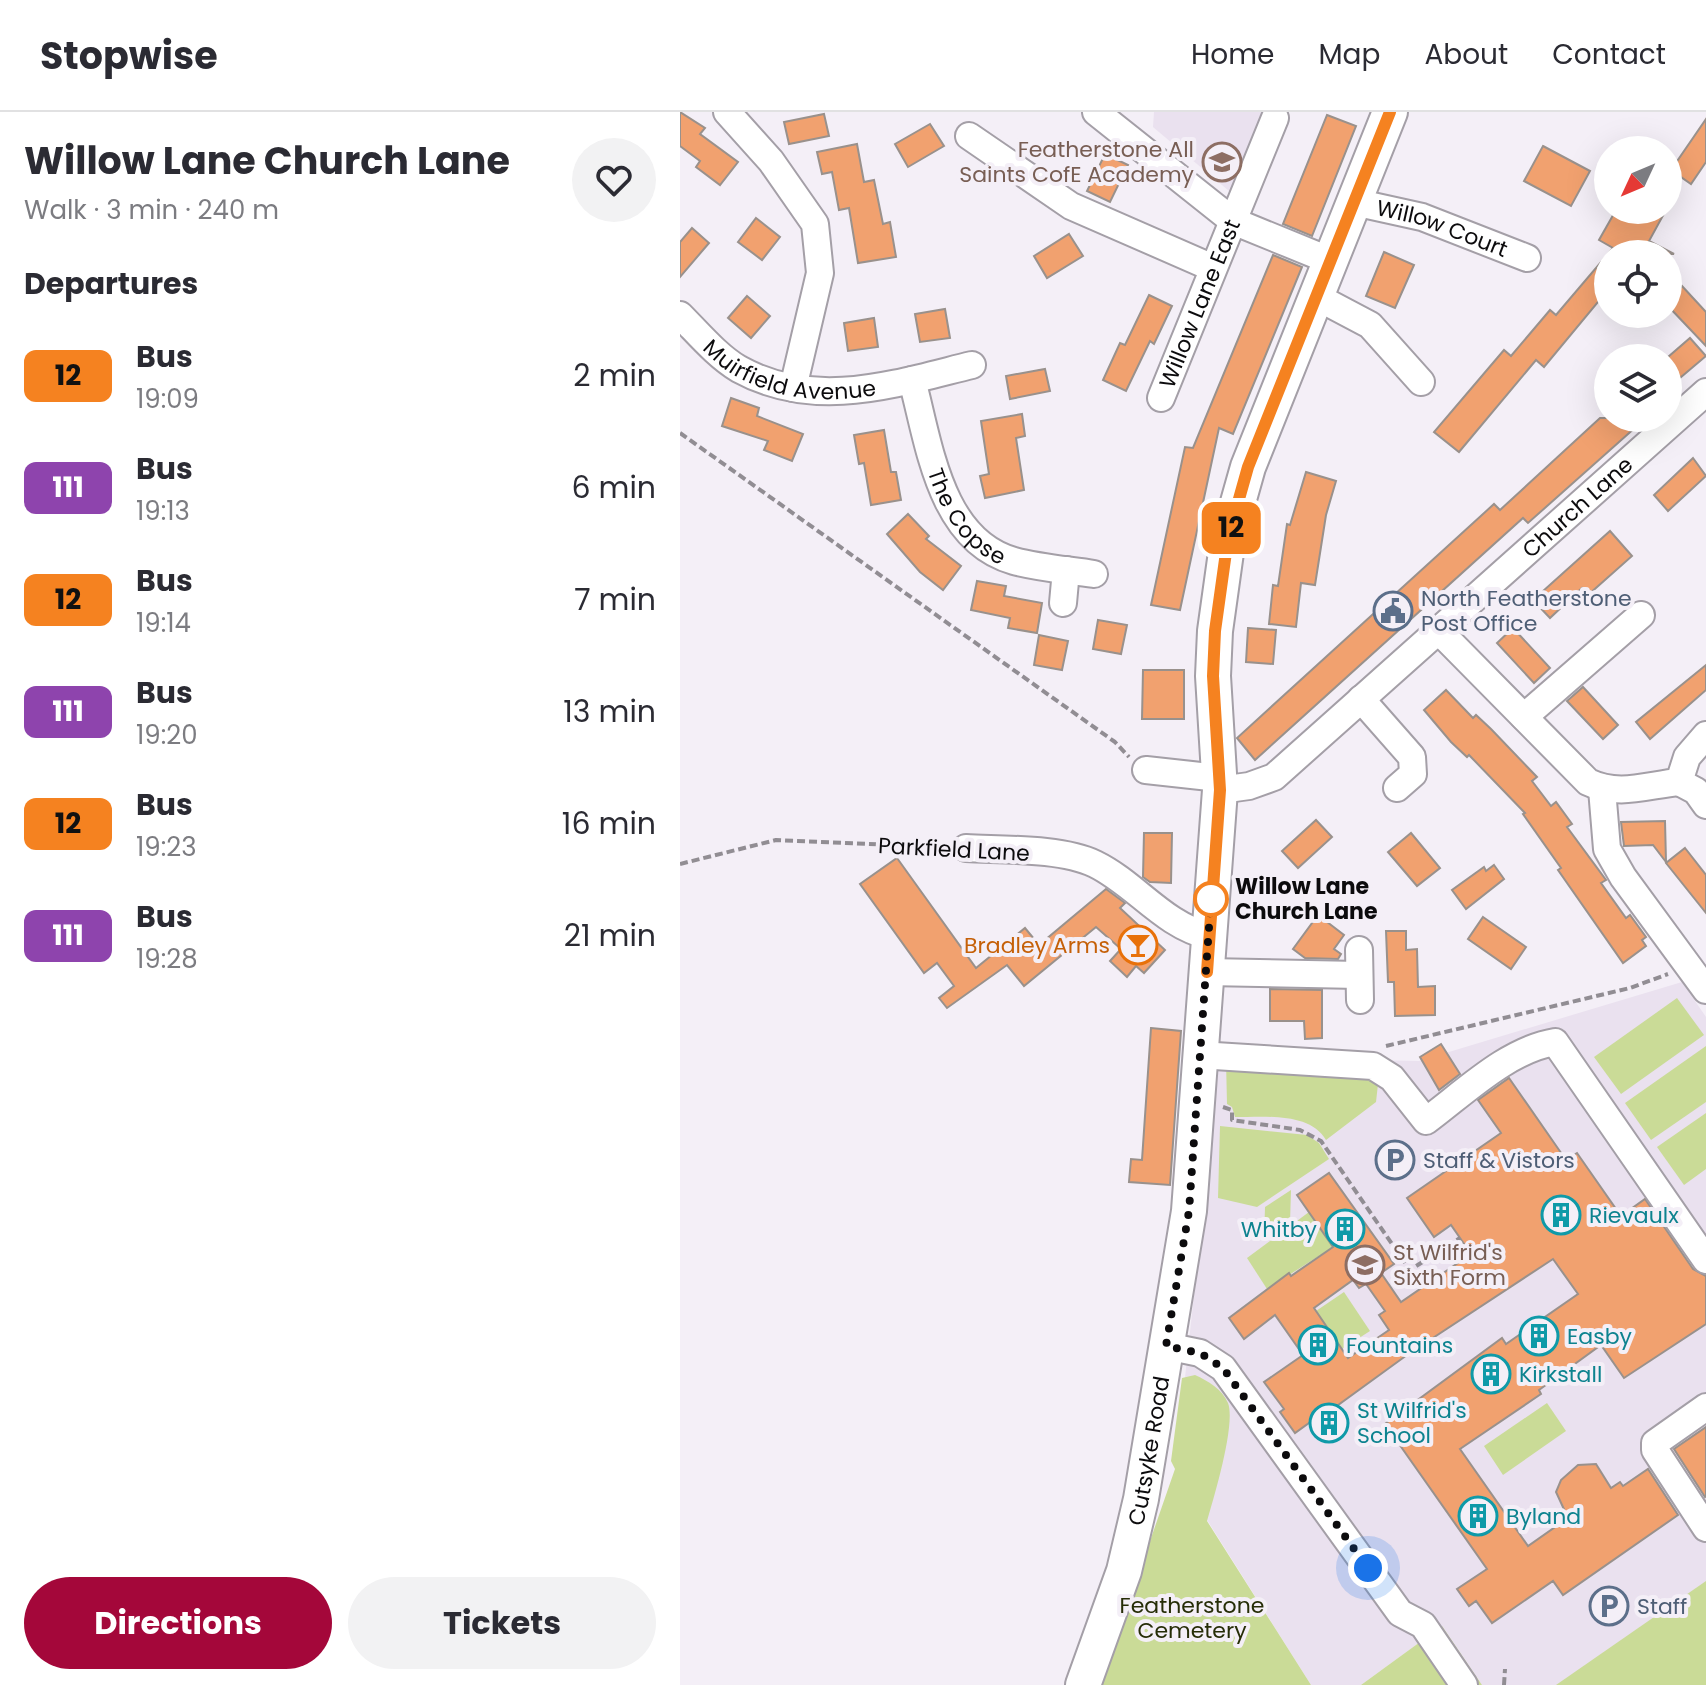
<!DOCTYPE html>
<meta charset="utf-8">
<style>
body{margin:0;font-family:Poppins,sans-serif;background:#f2f2f3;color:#2b2b33;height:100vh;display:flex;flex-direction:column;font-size:30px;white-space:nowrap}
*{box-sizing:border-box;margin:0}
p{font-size:26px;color:#7c7c81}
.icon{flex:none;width:44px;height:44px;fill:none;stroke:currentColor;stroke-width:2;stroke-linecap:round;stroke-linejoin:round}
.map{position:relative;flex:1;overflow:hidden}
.side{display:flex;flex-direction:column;background:#fff;width:680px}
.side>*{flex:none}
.badge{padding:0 16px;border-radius:12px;font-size:28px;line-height:52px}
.needle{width:52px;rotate:226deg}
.controls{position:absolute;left:914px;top:24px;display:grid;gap:16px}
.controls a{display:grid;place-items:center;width:88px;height:88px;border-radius:50%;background:#fff;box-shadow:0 8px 32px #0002;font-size:40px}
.you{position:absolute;width:40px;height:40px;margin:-20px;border:6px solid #fff;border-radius:50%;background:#1a73e8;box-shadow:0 0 0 12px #1a73e833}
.map>.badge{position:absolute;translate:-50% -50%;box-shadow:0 0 0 4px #fff}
h2{padding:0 24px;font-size:30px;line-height:72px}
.round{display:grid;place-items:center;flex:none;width:84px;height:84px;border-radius:42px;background:#f2f2f3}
.summary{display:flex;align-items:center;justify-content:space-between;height:136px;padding:0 24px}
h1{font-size:38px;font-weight:700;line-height:60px}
.cta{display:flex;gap:16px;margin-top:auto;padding:16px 24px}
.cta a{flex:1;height:92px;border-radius:48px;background:#a4073a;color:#fff;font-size:32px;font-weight:700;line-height:92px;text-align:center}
.cta a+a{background:#f2f2f3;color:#2b2b33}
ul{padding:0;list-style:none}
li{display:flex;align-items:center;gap:24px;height:112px;padding:0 24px}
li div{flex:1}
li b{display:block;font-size:30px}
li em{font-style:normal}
li .badge{min-width:88px;font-weight:700;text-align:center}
header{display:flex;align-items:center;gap:48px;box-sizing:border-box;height:112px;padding:0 40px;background:#fff;border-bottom:2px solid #e1e1e2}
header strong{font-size:38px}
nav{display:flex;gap:44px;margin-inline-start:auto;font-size:28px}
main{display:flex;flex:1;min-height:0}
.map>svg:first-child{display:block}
.built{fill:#eae1ef}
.green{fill:#cadb97}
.building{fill:#f1a16f;stroke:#99918c;stroke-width:2;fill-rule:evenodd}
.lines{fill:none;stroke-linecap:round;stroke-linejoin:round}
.minor-casing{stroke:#a49fa7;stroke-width:30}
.major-casing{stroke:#a49fa7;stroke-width:38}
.path{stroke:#918d93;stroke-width:4;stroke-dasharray:8 4;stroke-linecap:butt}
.minor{stroke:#fff;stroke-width:26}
.major{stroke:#fff;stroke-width:34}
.line-casing{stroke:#fff;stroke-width:18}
.line{stroke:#f58220;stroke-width:12}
.walk{stroke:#0c0b0d;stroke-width:8;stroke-dasharray:0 14.4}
.stop-dot{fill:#fff;stroke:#f58220;stroke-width:4}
.labels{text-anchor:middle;stroke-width:8;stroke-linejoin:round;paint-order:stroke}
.education-label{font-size:22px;fill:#785e54;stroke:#f4eff7;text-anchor:end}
.street-label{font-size:22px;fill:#0c0b0d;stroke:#f4eff7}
.service-label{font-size:22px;fill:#4e5e75;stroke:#f4eff7;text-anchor:start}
.stop-label{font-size:22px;font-weight:bold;fill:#0c0b0d;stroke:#f4eff7;text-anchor:start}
.food-label{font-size:22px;fill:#c56008;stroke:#f4eff7;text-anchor:end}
.culture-label{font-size:22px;fill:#0d838f;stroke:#f4eff7;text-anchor:start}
.park-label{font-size:22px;fill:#262d07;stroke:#f4eff7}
</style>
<header>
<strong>Stopwise</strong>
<nav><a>Home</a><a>Map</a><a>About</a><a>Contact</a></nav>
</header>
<main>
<section class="side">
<div class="summary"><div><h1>Willow Lane Church Lane</h1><p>Walk · 3 min · 240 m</p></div><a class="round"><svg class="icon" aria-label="heart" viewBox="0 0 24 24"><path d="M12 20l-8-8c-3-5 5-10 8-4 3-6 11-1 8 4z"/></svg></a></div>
<h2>Departures</h2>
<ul>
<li><span class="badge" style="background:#f58220;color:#111">12</span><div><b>Bus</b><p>19:09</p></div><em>2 min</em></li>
<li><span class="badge" style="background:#8e44ad;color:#fff">111</span><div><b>Bus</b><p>19:13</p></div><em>6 min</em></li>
<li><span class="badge" style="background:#f58220;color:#111">12</span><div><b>Bus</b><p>19:14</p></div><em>7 min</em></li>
<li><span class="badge" style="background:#8e44ad;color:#fff">111</span><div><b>Bus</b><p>19:20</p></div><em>13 min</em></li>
<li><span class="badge" style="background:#f58220;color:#111">12</span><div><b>Bus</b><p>19:23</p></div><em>16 min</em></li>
<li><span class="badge" style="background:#8e44ad;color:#fff">111</span><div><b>Bus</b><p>19:28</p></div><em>21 min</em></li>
</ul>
<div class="cta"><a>Directions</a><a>Tickets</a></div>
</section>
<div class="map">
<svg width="1026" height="1573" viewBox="0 0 1026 1573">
<rect width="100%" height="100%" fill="#f4eff7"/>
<!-- built -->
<g class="built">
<polygon points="474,0 590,0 555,84 473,15"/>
<polygon points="1002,870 1026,905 1026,1573 802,1573 762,1514 681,1573 631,1573 495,1357 540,945 739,949"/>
</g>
<!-- green -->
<g class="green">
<polygon points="997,886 1024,923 941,982 914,945"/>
<polygon points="1026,934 1026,990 971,1028 945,991"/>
<path d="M 546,948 L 699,963 L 696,990 L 646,1028 C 630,1000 584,1005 555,1005 L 552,995 L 547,992 Z"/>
<polygon points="1026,1001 1026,1057 1004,1073 977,1035"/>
<polygon points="540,1014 627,1023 639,1031 649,1047 577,1095 538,1086"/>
<polygon points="611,1078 610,1111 584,1129 585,1095"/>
<polygon points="629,1100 653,1135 587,1177 567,1146"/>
<polygon points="664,1180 690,1219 662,1237 636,1199"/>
<path d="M 515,1263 C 528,1269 542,1277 548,1291 C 556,1312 534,1385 527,1409 L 631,1573 L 420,1573 L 495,1357 L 491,1349 L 502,1266 Z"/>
<polygon points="867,1291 886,1319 823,1363 804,1334"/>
<polygon points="1026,1469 1026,1573 876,1573"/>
<polygon points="762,1514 802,1573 681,1573"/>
</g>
<!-- building -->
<g class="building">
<polygon points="0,0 25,16 20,22 58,50 40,73 16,55 20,49 0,34"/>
<polygon points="144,2 149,24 109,32 104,10"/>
<polygon points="647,3 676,14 632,124 603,112"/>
<polygon points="1026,7 1026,50 1011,72 991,58"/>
<polygon points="250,12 264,34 228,55 215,32"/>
<polygon points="177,32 184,70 194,68 203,112 210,110 216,145 178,151 169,96 159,98 152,60 142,62 137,40"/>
<polygon points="863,34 910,59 891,94 844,69"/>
<polygon points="425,42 448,53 430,90 407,79"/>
<polygon points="936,98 986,98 969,129 994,142 928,142 928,178 864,255 856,248 779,340 754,320 824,238 831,244 870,198 876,203 933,136 919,128"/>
<polygon points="76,106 100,125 82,148 58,130"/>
<polygon points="12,116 29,131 0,165 0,130"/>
<polygon points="389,122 403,144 367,166 354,144"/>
<polygon points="704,140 734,153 715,196 686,184"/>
<polygon points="593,143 622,155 553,322 539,316 500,498 471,493 505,335 513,336"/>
<polygon points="1002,174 1026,200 1026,234 988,194 988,188"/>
<polygon points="469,183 492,194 474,232 470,229 446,279 423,268 440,231 445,233"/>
<polygon points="67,184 90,204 71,226 48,206"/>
<polygon points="265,197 270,226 240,230 235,202"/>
<polygon points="194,206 198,235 168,239 164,211"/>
<polygon points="1010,226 1026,244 988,276 988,245"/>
<polygon points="365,257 370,279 330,287 326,264"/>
<polygon points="51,286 79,296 77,304 123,322 112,349 84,338 88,329 42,314"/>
<polygon points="342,302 345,324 336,326 344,378 305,386 300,364 309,362 301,309"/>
<polygon points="920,306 966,306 848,411 843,406 575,648 557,626 814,392 820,398"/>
<polygon points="204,318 211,360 216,360 221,388 191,393 184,351 179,352 174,323"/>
<polygon points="1013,346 1026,364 988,399 974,383"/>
<polygon points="626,360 656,369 646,403 635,473 621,471 616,515 589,512 593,473 598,474 607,412 610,413"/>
<polygon points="228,402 249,424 246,427 281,454 263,478 240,460 207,422"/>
<polygon points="930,419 952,444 908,483 902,476 870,506 853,488"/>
<polygon points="297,469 326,474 324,484 362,491 357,521 328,516 330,506 291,498"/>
<polygon points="418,508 447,513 441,542 413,537"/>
<polygon points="568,516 596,518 593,552 566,550"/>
<polygon points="833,516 870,556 854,571 817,531"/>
<polygon points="359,523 388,529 382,558 354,553"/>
<polygon points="1026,553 1026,578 970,627 956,610"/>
<polygon points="463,558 504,558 504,607 462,607"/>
<polygon points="903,575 938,613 923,627 887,589"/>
<polygon points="766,578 793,606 796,603 811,617 857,665 852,669 871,694 876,690 892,712 887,715 926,768 921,771 946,806 950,803 966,825 962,828 966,834 943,851 878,758 881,756 843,702 845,701 789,643 787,645 771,630 744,598"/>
<polygon points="636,708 652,725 618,756 602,739"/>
<polygon points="985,709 986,750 973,733 944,734 941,710"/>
<polygon points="464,721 492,721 491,771 470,770 463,765"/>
<polygon points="731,721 760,756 737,774 708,740"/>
<polygon points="1005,736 1026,763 1026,801 986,751"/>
<polygon points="217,746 296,856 345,816 359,833 426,777 445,791 440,796 485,838 464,861 456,854 447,865 430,849 441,837 416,815 344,874 327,853 267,896 259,886 274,874 257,851 244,861 180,772"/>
<polygon points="814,753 824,767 786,797 772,778 804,755 806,759"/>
<polygon points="638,803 664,823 654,837 661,842 658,847 625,846 613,837"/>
<polygon points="803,805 846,835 831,857 788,827"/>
<polygon points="706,819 726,819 726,838 737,837 738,875 755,874 755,903 715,904 714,870 708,870"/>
<polygon points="590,877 642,878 642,926 625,927 624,909 590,909"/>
<polygon points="471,916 501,919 490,1073 449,1070 451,1047 462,1048"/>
<polygon points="761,932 780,962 759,978 740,945"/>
<path d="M 829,966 L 886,1048 L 897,1041 L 941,1104 L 965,1087 L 1013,1157 L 1026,1164 L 1026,1212 L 944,1266 L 921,1233 L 859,1278 L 861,1282 L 780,1337 L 848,1434 L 888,1406 L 876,1380 L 881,1368 L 898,1353 L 916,1352 L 931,1376 L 940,1370 L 943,1374 L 968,1357 L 998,1403 L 883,1483 L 873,1469 L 812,1511 L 796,1489 L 789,1494 L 777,1477 L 807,1457 L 705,1312 L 822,1226 L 826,1232 L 898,1182 L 873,1147 L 727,1243 L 650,1299 L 662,1314 L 649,1323 L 636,1306 L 615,1321 L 600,1300 L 604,1297 L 584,1270 L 623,1243 L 595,1203 L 564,1227 L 549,1206 L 609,1161 L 611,1164 L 653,1135 L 617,1083 L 649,1061 L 714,1152 L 701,1161 L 721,1190 L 791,1142 L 771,1113 L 754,1125 L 727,1086 L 821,1021 L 798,988 ZM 673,1168 L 679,1176 L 686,1172 L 705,1199 L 699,1203 L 709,1218 L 668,1246 L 634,1196 Z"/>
<polygon points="1026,1315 1026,1384 1025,1385 994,1337"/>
</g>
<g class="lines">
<defs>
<g id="minor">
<polyline points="47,0 91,49 135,112 140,161 113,276"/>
<polyline points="416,0 553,109 595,6"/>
<polyline points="289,24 391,94 533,156"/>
<path id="s1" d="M 674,90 L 742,105 L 847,146"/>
<polyline points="637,185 690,213 741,270"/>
<path id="s2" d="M 0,203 C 18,221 37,244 59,257 C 135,299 214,272 292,253"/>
<path id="s3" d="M 232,268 C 249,330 259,428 334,449 C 360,456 388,458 414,462"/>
<path id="s4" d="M 481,286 L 553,109 L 651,149"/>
<polyline points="383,491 386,458"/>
<path d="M 758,518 L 908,670 C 939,685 967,673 999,670 L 1007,645 L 1026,623"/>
<polyline points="681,587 732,645 733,662 717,676"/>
<polyline points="844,605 961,503"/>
<polyline points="466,658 539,666"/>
<polyline points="999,670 1016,679 1026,693"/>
<polyline points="922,677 927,737 943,765 1026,878"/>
<path id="s5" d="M 540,678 L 569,674 L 594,665 L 1026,280"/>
<path d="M 286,736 C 323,738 382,736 415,752 C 456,772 483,813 529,824"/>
<polyline points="679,838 680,888"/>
<polyline points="527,860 679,863"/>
<path d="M 519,943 L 693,954 L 712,966 L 746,1009 C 784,981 827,938 875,930 L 1026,1148"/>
<polyline points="486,1234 520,1241 543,1256 720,1501 743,1513 784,1573"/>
<polyline points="1026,1295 975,1331 975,1338 1026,1416"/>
</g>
<g id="major">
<path id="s6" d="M 403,1573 L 444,1459 L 461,1387 L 509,1099 L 540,678 L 533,564 L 535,519 L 548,426 L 568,355 L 710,0"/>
</g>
</defs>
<!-- minor casing -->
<use href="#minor" class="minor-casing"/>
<!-- major casing -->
<use href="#major" class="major-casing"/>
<!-- path -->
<g class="path">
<polyline points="0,321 435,630 449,645"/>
<polyline points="0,752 96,728 263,735"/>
<polyline points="706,934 950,876 988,862"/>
<polyline points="543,995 552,998 552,1008 620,1018 641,1029 730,1158 780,1126"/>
<polyline points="824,1573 825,1557"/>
</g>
<!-- minor -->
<use href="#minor" class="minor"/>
<!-- major -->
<use href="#major" class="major"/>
</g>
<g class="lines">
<defs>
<polyline id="line" points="527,860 540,678 533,564 535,519 548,426 568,355 710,0"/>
</defs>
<!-- line casing -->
<use href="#line" class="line-casing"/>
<!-- line -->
<use href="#line" class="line"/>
<!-- walk -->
<polyline class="walk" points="531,787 509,1099 486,1234 520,1241 543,1256 688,1456"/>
</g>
<!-- icons -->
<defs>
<symbol id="school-ring" viewBox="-11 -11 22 22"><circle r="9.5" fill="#f4eff7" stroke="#8d6e63" stroke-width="1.5"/><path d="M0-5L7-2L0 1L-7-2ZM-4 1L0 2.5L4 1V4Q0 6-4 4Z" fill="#8d6e63"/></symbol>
<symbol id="civic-ring" viewBox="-11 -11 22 22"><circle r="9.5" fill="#f4eff7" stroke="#5c6f8a" stroke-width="1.5"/><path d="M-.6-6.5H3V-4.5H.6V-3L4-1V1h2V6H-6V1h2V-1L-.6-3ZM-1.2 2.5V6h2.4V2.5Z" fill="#5c6f8a"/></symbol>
<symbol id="bar-ring" viewBox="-11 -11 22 22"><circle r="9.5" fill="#f4eff7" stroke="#e8710a" stroke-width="1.5"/><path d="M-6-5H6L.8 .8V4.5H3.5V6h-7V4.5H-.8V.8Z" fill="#e8710a"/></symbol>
<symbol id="parking-ring" viewBox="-11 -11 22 22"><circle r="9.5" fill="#f4eff7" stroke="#5c6f8a" stroke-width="1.5"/><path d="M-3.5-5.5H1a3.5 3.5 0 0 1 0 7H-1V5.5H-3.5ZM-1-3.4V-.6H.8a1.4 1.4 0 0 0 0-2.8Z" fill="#5c6f8a"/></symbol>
<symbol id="building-ring" viewBox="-11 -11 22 22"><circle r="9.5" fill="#f4eff7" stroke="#0f9aa8" stroke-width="1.5"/><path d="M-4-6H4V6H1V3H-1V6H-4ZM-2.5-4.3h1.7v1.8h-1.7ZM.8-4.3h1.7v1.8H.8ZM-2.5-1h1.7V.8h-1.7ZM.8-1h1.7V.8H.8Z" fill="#0f9aa8"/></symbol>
<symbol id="university-ring" viewBox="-11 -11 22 22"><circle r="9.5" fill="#f4eff7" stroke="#8d6e63" stroke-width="1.5"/><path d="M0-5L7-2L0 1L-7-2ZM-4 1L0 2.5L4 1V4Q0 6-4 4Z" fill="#8d6e63"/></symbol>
</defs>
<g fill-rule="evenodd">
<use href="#school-ring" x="520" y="28" width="44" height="44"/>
<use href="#civic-ring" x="691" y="477" width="44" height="44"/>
<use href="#bar-ring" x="436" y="811" width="44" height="44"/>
<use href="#parking-ring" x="693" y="1026" width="44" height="44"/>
<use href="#building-ring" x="859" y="1081" width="44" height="44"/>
<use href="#building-ring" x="643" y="1095" width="44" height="44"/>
<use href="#university-ring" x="663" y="1131" width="44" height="44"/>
<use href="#building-ring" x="837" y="1202" width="44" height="44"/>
<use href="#building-ring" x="616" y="1211" width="44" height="44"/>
<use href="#building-ring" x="789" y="1240" width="44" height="44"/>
<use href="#building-ring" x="627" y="1289" width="44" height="44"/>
<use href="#building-ring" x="776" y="1382" width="44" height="44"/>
<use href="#parking-ring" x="907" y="1472" width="44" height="44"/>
</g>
<!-- markers -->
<circle class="stop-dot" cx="531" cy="787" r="16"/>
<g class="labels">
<!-- education labels -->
<g class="education-label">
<text x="514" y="45">Featherstone All<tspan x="514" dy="25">Saints CofE Academy</tspan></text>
<text x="713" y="1148" text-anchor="start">St Wilfrid's<tspan x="713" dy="25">Sixth Form</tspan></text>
</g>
<!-- street labels -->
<g class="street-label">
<text dy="8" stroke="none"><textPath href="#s1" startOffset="92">Willow Court</textPath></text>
<text dy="8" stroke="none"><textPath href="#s4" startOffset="102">Willow Lane East</textPath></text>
<text dy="8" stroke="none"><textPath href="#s2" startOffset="130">Muirfield Avenue</textPath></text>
<text dy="8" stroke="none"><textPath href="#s5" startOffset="462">Church Lane</textPath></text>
<text dy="8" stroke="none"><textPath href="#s3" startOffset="150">The Copse</textPath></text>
<text transform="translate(274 737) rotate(3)" y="8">Parkfield Lane</text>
<text dy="8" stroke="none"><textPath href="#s6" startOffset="244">Cutsyke Road</textPath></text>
</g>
<!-- service labels -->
<g class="service-label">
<text x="741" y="494">North Featherstone<tspan x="741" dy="25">Post Office</tspan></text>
<text x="743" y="1056">Staff &amp; Vistors</text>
<text x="957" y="1502">Staff</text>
</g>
<!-- stop labels -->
<g class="stop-label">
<text x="555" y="782">Willow Lane<tspan x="555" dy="25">Church Lane</tspan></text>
</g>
<!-- food labels -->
<g class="food-label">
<text x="430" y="841">Bradley Arms</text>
</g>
<!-- culture labels -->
<g class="culture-label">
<text x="909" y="1111">Rievaulx</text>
<text x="637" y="1125" text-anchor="end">Whitby</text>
<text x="887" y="1232">Easby</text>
<text x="666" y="1241">Fountains</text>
<text x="839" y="1270">Kirkstall</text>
<text x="677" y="1306">St Wilfrid's<tspan x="677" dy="25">School</tspan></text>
<text x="826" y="1412">Byland</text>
</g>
<!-- park labels -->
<g class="park-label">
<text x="512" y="1501">Featherstone<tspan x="512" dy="25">Cemetery</tspan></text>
</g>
</g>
</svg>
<div class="controls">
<a><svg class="needle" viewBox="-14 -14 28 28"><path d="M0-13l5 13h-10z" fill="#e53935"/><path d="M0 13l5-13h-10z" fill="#7c7c81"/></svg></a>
<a><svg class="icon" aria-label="locate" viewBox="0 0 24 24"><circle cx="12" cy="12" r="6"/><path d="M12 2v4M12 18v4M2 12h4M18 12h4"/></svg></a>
<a><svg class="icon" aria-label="layers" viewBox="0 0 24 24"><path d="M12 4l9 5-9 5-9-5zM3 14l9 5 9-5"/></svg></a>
</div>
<div class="you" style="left:688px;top:1456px"></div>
<b class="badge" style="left:551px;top:416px;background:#f58220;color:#111">12</b>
</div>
</main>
